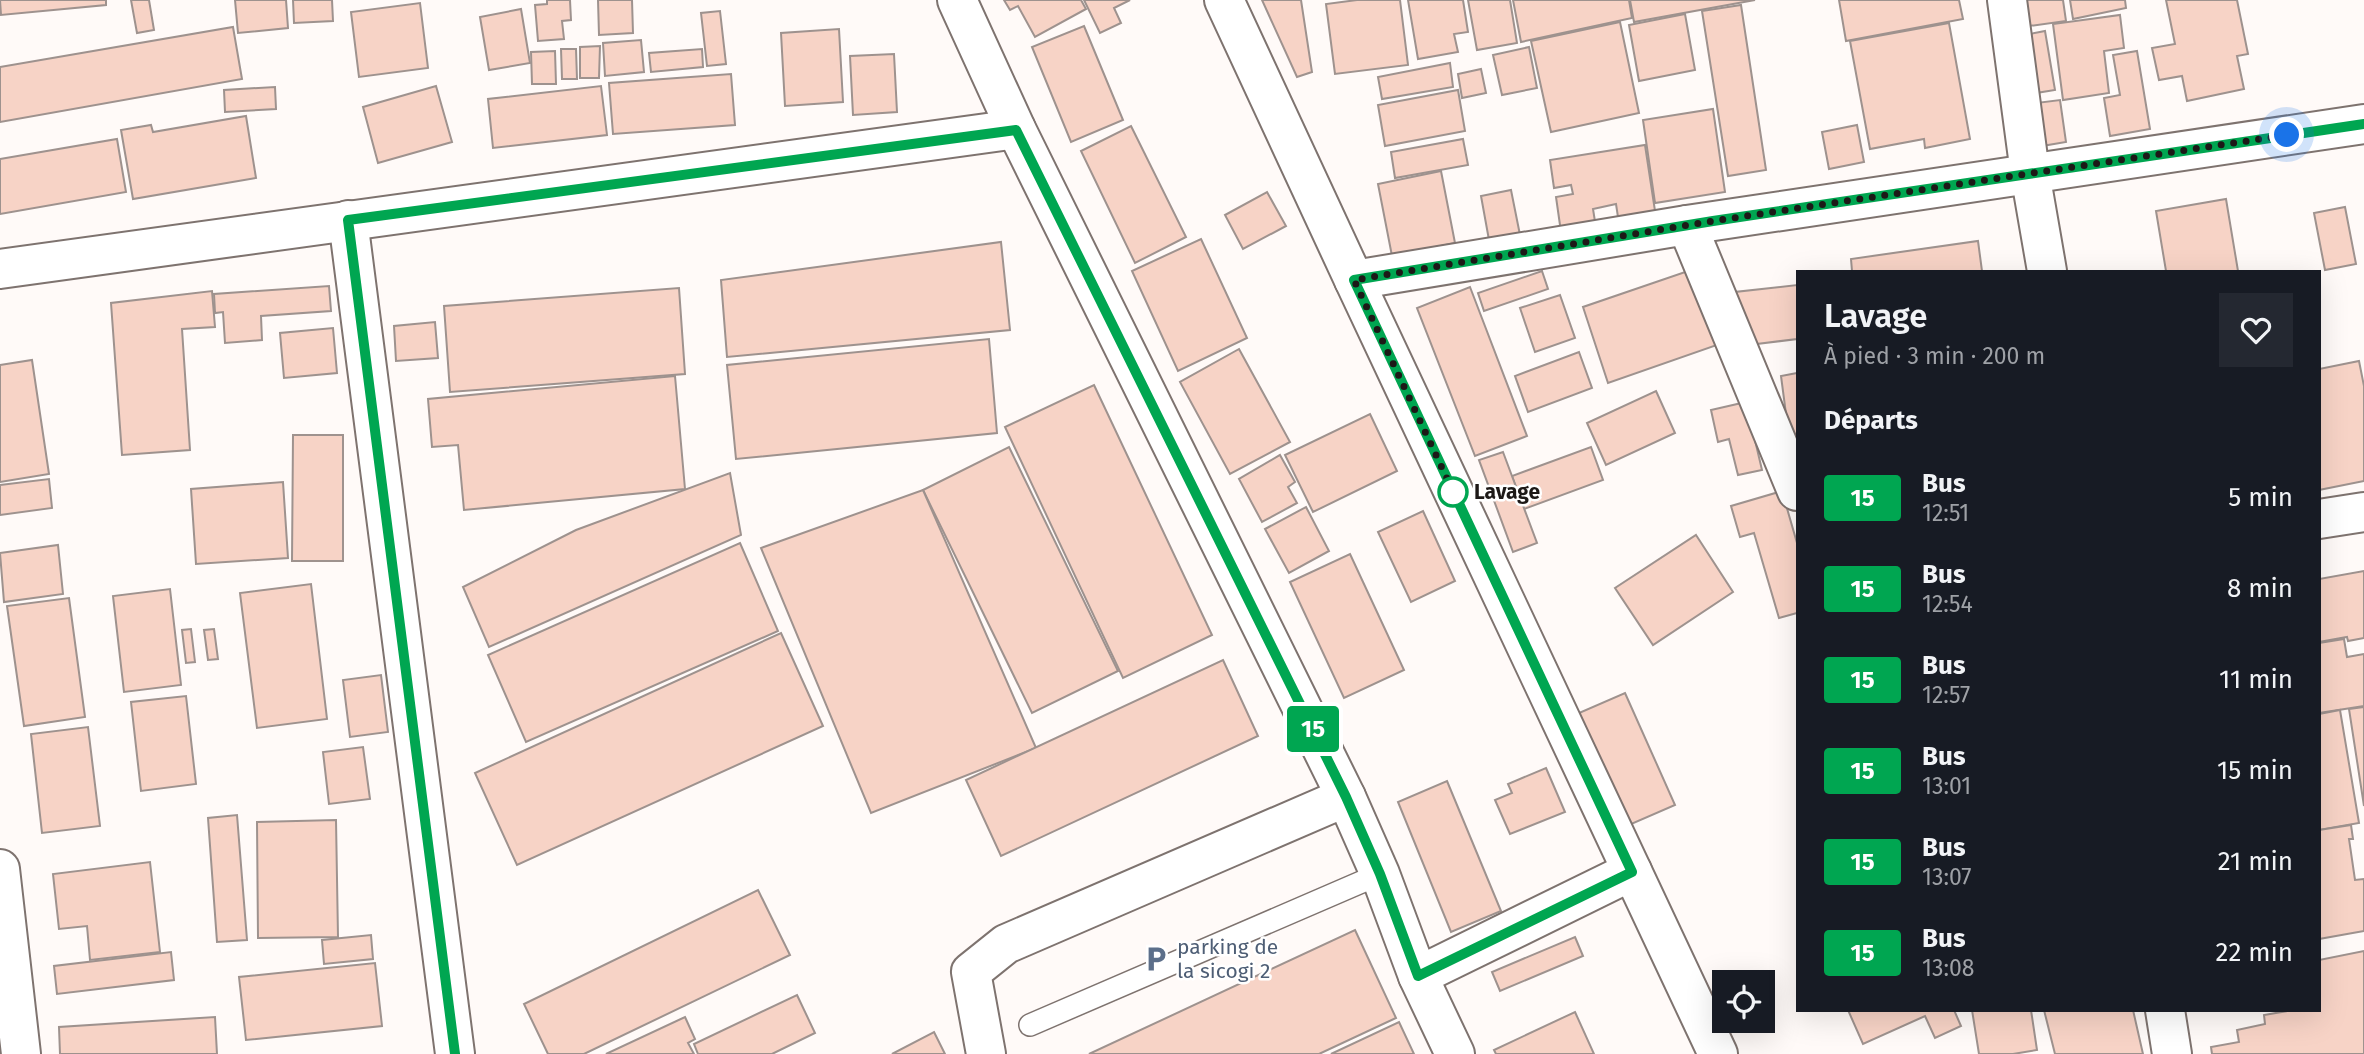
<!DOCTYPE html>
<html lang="fr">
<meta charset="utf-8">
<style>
body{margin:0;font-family:"Fira Sans",sans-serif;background:#242831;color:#f1f3f6;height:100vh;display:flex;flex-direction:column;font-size:26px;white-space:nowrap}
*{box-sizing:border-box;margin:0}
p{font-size:23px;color:#9ea1a6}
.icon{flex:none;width:38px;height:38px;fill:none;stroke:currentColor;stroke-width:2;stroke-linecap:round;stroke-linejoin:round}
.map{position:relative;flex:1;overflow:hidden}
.side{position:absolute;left:1796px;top:270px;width:525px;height:742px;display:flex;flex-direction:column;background:#171b24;border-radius:0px;box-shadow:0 7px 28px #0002}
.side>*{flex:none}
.badge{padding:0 14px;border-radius:5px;font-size:24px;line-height:46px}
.buttons{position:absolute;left:1712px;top:970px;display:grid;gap:14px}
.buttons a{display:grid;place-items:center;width:63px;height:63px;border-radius:0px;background:#171b24;box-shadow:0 7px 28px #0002;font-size:35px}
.you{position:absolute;width:35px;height:35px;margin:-18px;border:5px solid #fff;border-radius:50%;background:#1a73e8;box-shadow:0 0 0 10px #1a73e833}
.map>.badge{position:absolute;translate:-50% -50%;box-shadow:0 0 0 4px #fff}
h2{padding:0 28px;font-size:26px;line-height:63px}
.round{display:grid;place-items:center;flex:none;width:74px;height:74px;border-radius:0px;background:#242831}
.headline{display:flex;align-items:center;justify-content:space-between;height:119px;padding:0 28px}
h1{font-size:33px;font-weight:600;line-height:52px}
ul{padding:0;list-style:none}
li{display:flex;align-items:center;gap:21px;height:91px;padding:0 28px}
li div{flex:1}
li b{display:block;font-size:26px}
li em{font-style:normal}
li .badge{min-width:77px;font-weight:700;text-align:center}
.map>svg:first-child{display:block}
.building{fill:#f7d3c6;stroke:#9e928e;stroke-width:2}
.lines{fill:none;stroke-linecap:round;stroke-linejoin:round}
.service-casing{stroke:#7e736f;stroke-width:24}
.minor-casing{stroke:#7e736f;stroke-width:42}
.tertiary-casing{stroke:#7e736f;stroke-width:42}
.service{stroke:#fff;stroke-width:21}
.minor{stroke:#fff;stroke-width:38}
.tertiary{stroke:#fff;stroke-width:38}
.line-casing{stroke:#fff;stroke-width:16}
.line{stroke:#00a651;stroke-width:10}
.walk{stroke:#1d1917;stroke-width:7;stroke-dasharray:0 12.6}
.stop-dot{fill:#fff;stroke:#00a651;stroke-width:3.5}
.labels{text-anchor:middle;stroke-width:5;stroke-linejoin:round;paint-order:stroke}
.stop-label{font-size:21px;font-weight:bold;fill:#1d1917;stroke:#fff;text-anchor:start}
.service-label{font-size:21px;fill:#4e5e75;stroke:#fff;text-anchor:start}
</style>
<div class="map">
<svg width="2364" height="1054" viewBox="0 0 2364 1054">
<rect width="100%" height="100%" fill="#fffaf8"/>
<!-- building -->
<g class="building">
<polygon points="0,0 106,0 106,5 1,15"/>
<polygon points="131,0 149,0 154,30 137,33"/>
<polygon points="235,0 286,0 288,28 238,33"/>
<polygon points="293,0 332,0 333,21 294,23"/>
<polygon points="547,0 570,0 571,20 562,21 564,39 538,41 535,5 547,4"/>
<polygon points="598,0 632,0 633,33 599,35"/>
<polygon points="1004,0 1081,0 1086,9 1035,37 1018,6 1010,10"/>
<polygon points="1084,0 1130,0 1114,8 1121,23 1100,33"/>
<polygon points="1262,0 1301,0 1312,72 1297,77"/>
<polygon points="1357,0 1400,0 1408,65 1335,74 1326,4"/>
<polygon points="1408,0 1463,0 1468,32 1454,34 1458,52 1418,59"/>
<polygon points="1468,0 1510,0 1517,43 1477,50"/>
<polygon points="1513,0 1629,0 1632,18 1521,42"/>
<polygon points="1630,0 1755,0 1634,22"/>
<polygon points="1839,0 1959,0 1963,19 1846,41"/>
<polygon points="2018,0 2063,0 2066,21 2022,27"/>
<polygon points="2070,0 2125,0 2126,8 2073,19"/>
<polygon points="2166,0 2237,0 2248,54 2237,56 2244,89 2187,101 2182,76 2159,80 2152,48 2175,44"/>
<polygon points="420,3 428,68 359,77 351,12"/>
<polygon points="1741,5 1766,170 1728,176 1702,11"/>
<polygon points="521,9 530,63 489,70 480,17"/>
<polygon points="720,11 726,64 707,66 701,13"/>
<polygon points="1685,14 1695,70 1639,81 1629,25"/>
<polygon points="2120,15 2124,48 2104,51 2109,93 2063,100 2053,24"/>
<polygon points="1620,22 1639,113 1551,132 1531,41"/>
<polygon points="1949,23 1970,139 1925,148 1924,139 1870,149 1850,41"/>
<polygon points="1084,26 1123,120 1071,142 1032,47"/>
<polygon points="233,27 242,79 0,122 0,67"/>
<polygon points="839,29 843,102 785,106 781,33"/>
<polygon points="2045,31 2055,90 2036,93 2025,35"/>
<polygon points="641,40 644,72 605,76 603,43"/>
<polygon points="600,46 599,78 580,78 580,47"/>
<polygon points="1529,47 1537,88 1502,95 1493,55"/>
<polygon points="561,49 576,49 577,79 562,79"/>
<polygon points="702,49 703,67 651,72 649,53"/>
<polygon points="555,51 556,84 532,84 531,52"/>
<polygon points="2137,51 2150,129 2110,136 2104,98 2120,95 2113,55"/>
<polygon points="894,54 897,112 853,115 850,56"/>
<polygon points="1450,63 1453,87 1382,99 1378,77"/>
<polygon points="1481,69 1486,93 1462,98 1458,74"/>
<polygon points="731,74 735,125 613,134 609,83"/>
<polygon points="436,86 452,142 378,163 363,107"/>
<polygon points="601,86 607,135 493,148 488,99"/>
<polygon points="275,87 276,109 225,112 224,90"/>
<polygon points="1458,90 1465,131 1385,146 1378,105"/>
<polygon points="2060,100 2066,142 2042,146 2036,103"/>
<polygon points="1713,109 1725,192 1655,203 1643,120"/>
<polygon points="246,116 256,178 133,199 121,130 151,125 153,132"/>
<polygon points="1857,125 1864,162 1829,169 1822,132"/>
<polygon points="1131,126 1186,237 1135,263 1081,151"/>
<polygon points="117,139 126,192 0,214 0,159"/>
<polygon points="1463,139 1468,165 1395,178 1391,152"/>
<polygon points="1645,145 1657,224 1620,230 1616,204 1593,209 1597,234 1562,239 1556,197 1573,194 1571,185 1554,188 1550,160"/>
<polygon points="1441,171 1455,243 1392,256 1378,184"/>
<polygon points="1511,190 1520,235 1489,240 1481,196"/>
<polygon points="1267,192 1286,226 1243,249 1225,215"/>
<polygon points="2226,199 2238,271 2166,271 2156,211"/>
<polygon points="2345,207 2356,264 2325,270 2314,213"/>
<polygon points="1201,239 1247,338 1178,371 1132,271"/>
<polygon points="1978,241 1982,271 1852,271 1851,259"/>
<polygon points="1001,242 1010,330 727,357 721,280"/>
<polygon points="1691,270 1717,345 1608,383 1583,307"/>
<polygon points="1542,271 1548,289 1484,311 1478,293"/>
<polygon points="1797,285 1797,339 1741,346 1735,292"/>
<polygon points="329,286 331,311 261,316 262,340 225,343 223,312 215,313 214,294"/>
<polygon points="1470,287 1527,436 1475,456 1417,308"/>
<polygon points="679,288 685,374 450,392 444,306"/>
<polygon points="212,291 215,327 182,329 190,450 122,455 111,303"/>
<polygon points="1560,295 1575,338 1535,352 1520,308"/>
<polygon points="435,322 438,358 396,361 394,326"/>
<polygon points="333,328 337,373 284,378 280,333"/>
<polygon points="989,339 997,433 736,459 727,365"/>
<polygon points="1239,349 1290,442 1230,474 1180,382"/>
<polygon points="1579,352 1592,388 1528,412 1515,376"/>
<polygon points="32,360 49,474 0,482 0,365"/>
<polygon points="2359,361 2364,386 2364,481 2319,490 2319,369"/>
<polygon points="1797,373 1797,474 1794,475 1781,376"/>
<polygon points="675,376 685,489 464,510 458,445 432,447 428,399"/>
<polygon points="1094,385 1212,635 1123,678 1005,427"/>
<polygon points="1656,391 1675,433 1606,465 1587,423"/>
<polygon points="1746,402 1762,470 1738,475 1729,439 1718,442 1711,410"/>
<polygon points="1370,414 1397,471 1313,512 1285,455"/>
<polygon points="293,435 343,435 343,561 292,561"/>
<polygon points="1009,447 1118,671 1032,713 923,490"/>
<polygon points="1591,447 1603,480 1524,509 1512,476"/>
<polygon points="1503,452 1537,543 1513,552 1479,460"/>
<polygon points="1280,455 1295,482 1288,487 1297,503 1262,522 1239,479"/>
<polygon points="730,473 741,535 489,647 463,587 576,530"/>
<polygon points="49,479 52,508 0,515 0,485"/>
<polygon points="283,482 288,558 196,564 191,489"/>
<polygon points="923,490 1036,748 871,813 761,548"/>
<polygon points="1782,491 1797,543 1797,613 1779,618 1754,533 1740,537 1731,506"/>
<polygon points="1306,507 1329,551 1289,573 1265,529"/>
<polygon points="1423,511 1455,581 1411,602 1378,532"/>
<polygon points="1696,535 1733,592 1653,645 1615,588"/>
<polygon points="740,543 778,631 526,742 488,655"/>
<polygon points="58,545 63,594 4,602 0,553"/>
<polygon points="1350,554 1404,670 1344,698 1290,582"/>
<polygon points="2364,571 2364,638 2348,641 2347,637 2319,642 2319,579"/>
<polygon points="311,584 327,719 257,728 240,593"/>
<polygon points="170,589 181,685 124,692 113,596"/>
<polygon points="69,598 85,717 24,726 7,606"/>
<polygon points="191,629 195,662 186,663 182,630"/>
<polygon points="214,629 218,659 208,660 204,630"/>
<polygon points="781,633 823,726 517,865 475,773"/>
<polygon points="2344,639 2347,657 2364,654 2364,706 2319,713 2319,643"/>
<polygon points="1223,660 1258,736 1001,856 966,780"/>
<polygon points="381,675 388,732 350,737 343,680"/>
<polygon points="1625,693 1675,805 1629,825 1579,713"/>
<polygon points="186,696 196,784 141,791 131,702"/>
<polygon points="2364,707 2364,806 2349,709"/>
<polygon points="2340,710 2359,823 2319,830 2319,714"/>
<polygon points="88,727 100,826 42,833 31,734"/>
<polygon points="363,747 370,799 329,804 323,752"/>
<polygon points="1546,768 1565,812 1510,834 1495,800 1512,793 1508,784"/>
<polygon points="1447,781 1501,911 1451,932 1398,802"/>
<polygon points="237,815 247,940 217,942 208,818"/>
<polygon points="336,820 338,937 258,938 257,822"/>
<polygon points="2351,825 2353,839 2349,839 2355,880 2364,879 2364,931 2319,939 2319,830"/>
<polygon points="150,862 160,952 90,960 87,926 59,929 53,874"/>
<polygon points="758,890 790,955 584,1054 548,1054 524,1004"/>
<polygon points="1355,930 1396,1018 1319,1054 1089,1054"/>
<polygon points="371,935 373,959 324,964 322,940"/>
<polygon points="1575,937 1583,956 1500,991 1492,972"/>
<polygon points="2364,951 2364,1054 2212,1054 2211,1047 2239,1042 2237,1030 2265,1024 2264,1015 2293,1010 2319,1010 2319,960"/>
<polygon points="171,952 174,980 57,994 54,966"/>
<polygon points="375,963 382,1026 246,1040 239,977"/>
<polygon points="797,995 815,1033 772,1054 698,1054 694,1044"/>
<polygon points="1848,1010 1954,1010 1961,1026 1935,1038 1925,1016 1863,1044"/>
<polygon points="1972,1010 2031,1010 2037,1050 2013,1054 1979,1054"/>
<polygon points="2044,1010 2133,1010 2143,1054 2055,1054"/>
<polygon points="1575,1012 1594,1054 1496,1054 1494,1050"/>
<polygon points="215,1017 217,1054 60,1054 59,1027"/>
<polygon points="685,1017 695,1039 688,1043 694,1054 606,1054"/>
<polygon points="1399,1022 1414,1054 1331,1054"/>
<polygon points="934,1032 945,1054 892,1054"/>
</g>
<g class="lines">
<defs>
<polyline id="service" points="1030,1025 1380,874"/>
<g id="minor">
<polyline points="957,0 1016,129 1346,797 1380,874 1418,976 1455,1054"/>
<polyline points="2007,0 2030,173 2047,271"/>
<polyline points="348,220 455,1054"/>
<polyline points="1687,225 1797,491"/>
<polyline points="0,269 1016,129"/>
<polyline points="1354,280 1687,225 2364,124"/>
<polyline points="2319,519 2364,512"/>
<polyline points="0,869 21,1054"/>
<polyline points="1418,976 1632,871"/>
<polyline points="2165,1010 2172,1054"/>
<polyline points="986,1054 971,972 1006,944 1346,797"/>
</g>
<polyline id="tertiary" points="1224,0 1354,280 1718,1054"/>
</defs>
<!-- service casing -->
<use href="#service" class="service-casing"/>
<!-- minor casing -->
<use href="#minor" class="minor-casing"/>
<!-- tertiary casing -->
<use href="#tertiary" class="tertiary-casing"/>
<!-- service -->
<use href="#service" class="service"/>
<!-- minor -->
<use href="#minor" class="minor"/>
<!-- tertiary -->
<use href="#tertiary" class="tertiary"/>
</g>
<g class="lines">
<defs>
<polyline id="line" points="455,1054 348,220 1016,130 1346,797 1380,874 1418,976 1632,872 1354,280 1713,221 2364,124"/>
</defs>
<!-- line casing -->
<use href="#line" class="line-casing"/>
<!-- line -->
<use href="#line" class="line"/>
<!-- walk -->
<polyline class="walk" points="1453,492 1458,502 1354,280 1713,221 2287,135"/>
</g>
<!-- icons -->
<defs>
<symbol id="parking-bare" viewBox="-9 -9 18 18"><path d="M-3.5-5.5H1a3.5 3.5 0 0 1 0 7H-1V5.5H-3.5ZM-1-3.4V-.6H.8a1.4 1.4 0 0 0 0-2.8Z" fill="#5c6f8a" stroke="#fff" stroke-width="2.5" paint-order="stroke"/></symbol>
</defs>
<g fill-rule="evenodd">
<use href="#parking-bare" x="1137" y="940" width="38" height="38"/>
</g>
<!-- markers -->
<circle class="stop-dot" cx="1453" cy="492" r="14"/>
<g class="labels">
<!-- stop labels -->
<g class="stop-label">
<text x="1474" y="499">Lavage</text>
</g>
<!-- service labels -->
<g class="service-label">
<text x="1177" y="954">parking de<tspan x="1177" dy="24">la sicogi 2</tspan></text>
</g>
</g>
</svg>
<div class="buttons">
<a><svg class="icon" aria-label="locate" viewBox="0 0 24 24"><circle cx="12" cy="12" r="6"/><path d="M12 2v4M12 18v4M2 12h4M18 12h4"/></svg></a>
</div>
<div class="you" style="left:2287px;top:135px"></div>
<b class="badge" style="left:1313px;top:729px;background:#00a651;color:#fff">15</b>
<section class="side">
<div class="headline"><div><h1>Lavage</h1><p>À pied · 3 min · 200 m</p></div><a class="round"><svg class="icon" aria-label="heart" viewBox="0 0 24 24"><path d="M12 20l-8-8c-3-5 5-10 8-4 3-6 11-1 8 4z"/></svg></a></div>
<h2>Départs</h2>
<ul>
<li><span class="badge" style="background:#00a651;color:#fff">15</span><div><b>Bus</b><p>12:51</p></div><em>5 min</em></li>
<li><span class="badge" style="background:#00a651;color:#fff">15</span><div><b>Bus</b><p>12:54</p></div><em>8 min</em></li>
<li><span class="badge" style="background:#00a651;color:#fff">15</span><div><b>Bus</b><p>12:57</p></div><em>11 min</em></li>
<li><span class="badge" style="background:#00a651;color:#fff">15</span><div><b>Bus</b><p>13:01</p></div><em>15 min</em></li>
<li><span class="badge" style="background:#00a651;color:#fff">15</span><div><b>Bus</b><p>13:07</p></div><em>21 min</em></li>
<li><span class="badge" style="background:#00a651;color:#fff">15</span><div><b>Bus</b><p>13:08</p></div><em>22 min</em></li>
</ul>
</section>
</div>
